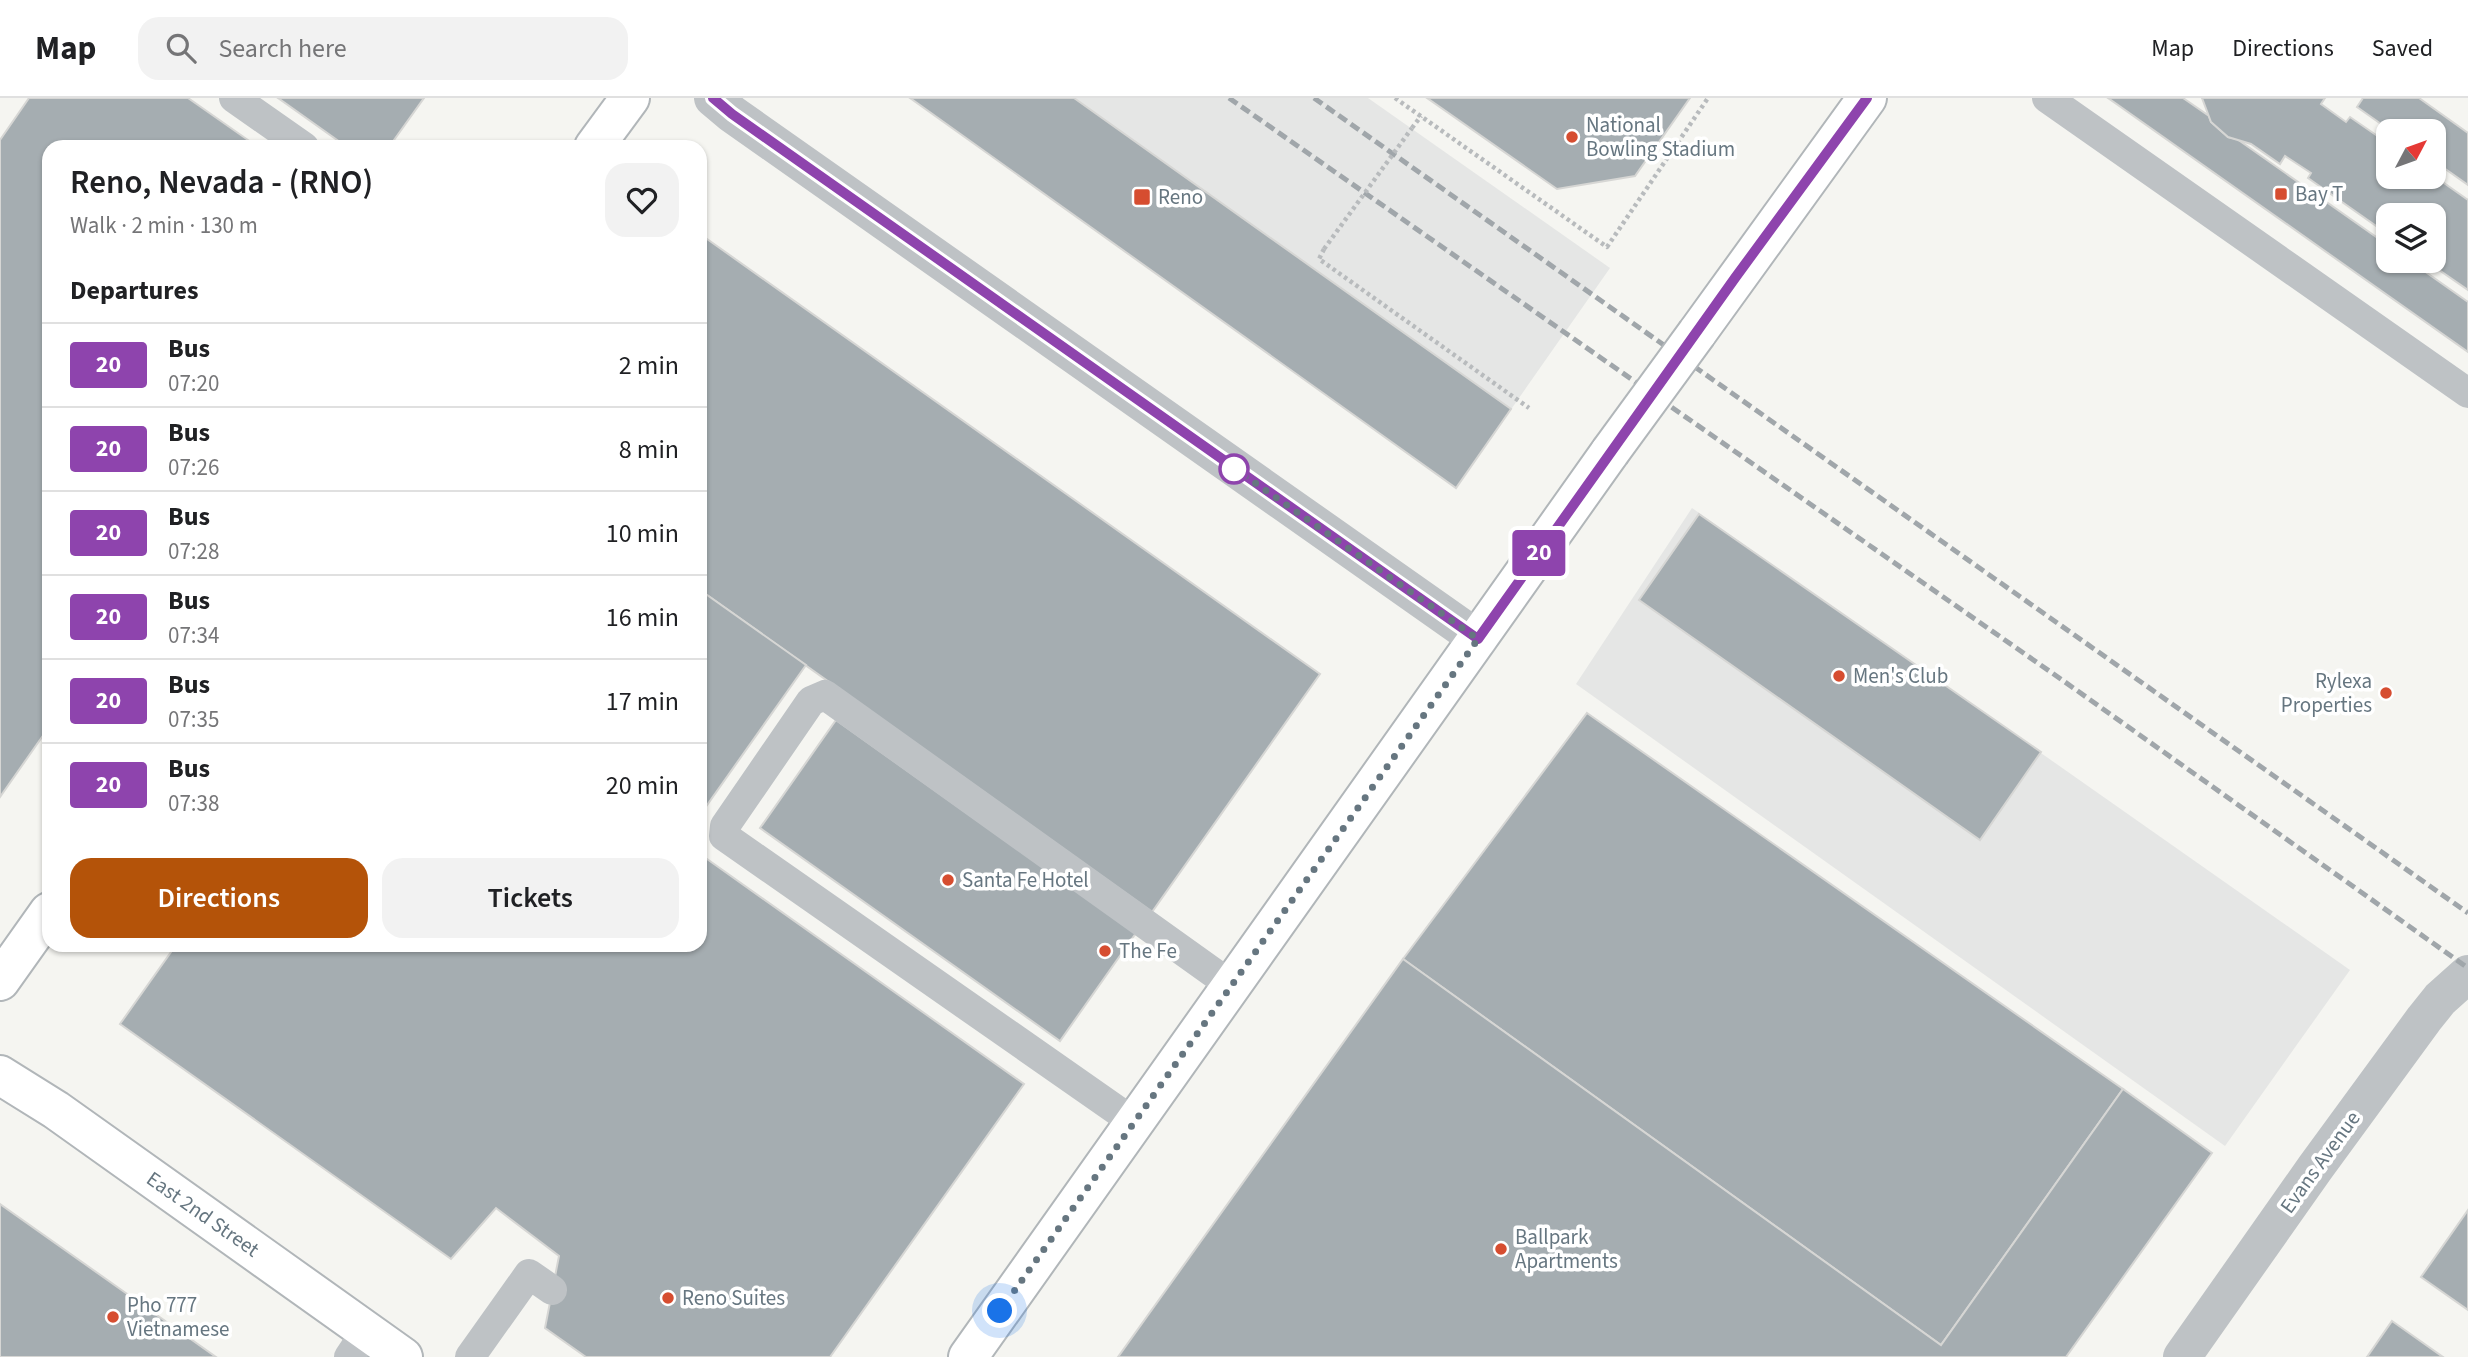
<!DOCTYPE html>
<meta charset="utf-8">
<style>
body{margin:0;font-family:"Source Sans 3",sans-serif;background:#f2f2f2;color:#202124;height:100vh;display:flex;flex-direction:column;font-size:26px;white-space:nowrap}
*{box-sizing:border-box;margin:0}
p{font-size:23px;color:#757577}
.icon{flex:none;width:38px;height:38px;fill:none;stroke:currentColor;stroke-width:2;stroke-linecap:round;stroke-linejoin:round}
.map{position:relative;flex:1;overflow:hidden}
.drawer{position:absolute;left:42px;top:42px;width:665px;height:812px;display:flex;flex-direction:column;background:#fff;border-radius:21px;box-shadow:0 2px 5px #0004}
.drawer>*{flex:none}
.badge{padding:0 14px;border-radius:5px;font-size:24px;line-height:46px}
.needle{width:46px;rotate:49deg}
.controls{position:absolute;left:2376px;top:21px;display:grid;gap:14px}
.controls a{display:grid;place-items:center;width:70px;height:70px;border-radius:14px;background:#fff;box-shadow:0 2px 5px #0004;font-size:35px}
.you{position:absolute;width:35px;height:35px;margin:-18px;border:5px solid #fff;border-radius:50%;background:#1a73e8;box-shadow:0 0 0 10px #1a73e833}
.map>.badge{position:absolute;translate:-50% -50%;box-shadow:0 0 0 4px #fff}
h2{padding:0 28px;font-size:26px;line-height:63px}
.round{display:grid;place-items:center;flex:none;width:74px;height:74px;border-radius:21px;background:#f2f2f2}
.head{display:flex;align-items:center;justify-content:space-between;height:119px;padding:0 28px}
h1{font-size:33px;font-weight:600;line-height:52px}
.action{display:flex;gap:14px;margin-top:auto;padding:14px 28px}
.action a{flex:1;height:80px;border-radius:21px;background:#b45309;color:#fff;font-size:28px;font-weight:600;line-height:80px;text-align:center}
.action a+a{background:#f2f2f2;color:#202124}
ul{padding:0;list-style:none}
li{display:flex;align-items:center;gap:21px;height:84px;padding:0 28px;border-top:2px solid #e0e0e0}
li div{flex:1}
li b{display:block;font-size:26px}
li em{font-style:normal}
li .badge{min-width:77px;font-weight:700;text-align:center}
header{display:flex;align-items:center;gap:42px;box-sizing:border-box;height:98px;padding:0 35px;background:#fff;border-bottom:2px solid #e0e0e0}
header strong{font-size:33px}
nav{display:flex;gap:38px;margin-inline-start:auto;font-size:24px}
.search{width:490px;height:63px;background:#f2f2f2;display:flex;align-items:center;gap:18px;box-sizing:border-box;padding:0 24px;border-radius:21px;color:#757577;font-size:26px}
.map>svg:first-child{display:block}
.built{fill:#e5e6e5}
.building{fill:#a5adb1;stroke:#d6d6d4;stroke-width:2}
.lines{fill:none;stroke-linecap:round;stroke-linejoin:round}
.secondary-casing{stroke:#b1b6b9;stroke-width:42}
.path{stroke:#b8bbbd;stroke-width:4.5;stroke-dasharray:3.5 3.5;stroke-linecap:butt}
.service{stroke:#bec2c5;stroke-width:30}
.minor{stroke:#bec2c5;stroke-width:38}
.tertiary{stroke:#bec2c5;stroke-width:38}
.secondary{stroke:#fff;stroke-width:38}
.rail{stroke:#a0a6aa;stroke-width:5;stroke-dasharray:10 5;stroke-linecap:butt}
.secondary-bridge-casing{stroke:#b1b6b9;stroke-width:42;stroke-linecap:butt}
.path-bridge{stroke:#b8bbbd;stroke-width:4.5;stroke-dasharray:3.5 3.5;stroke-linecap:butt}
.secondary-bridge{stroke:#fff;stroke-width:38}
.line-casing{stroke:#fff;stroke-width:16}
.line{stroke:#8e44ad;stroke-width:10}
.walk{stroke:#667680;stroke-width:7;stroke-dasharray:0 12.6}
.poi-dot{fill:#d64d30;stroke:#fff;stroke-width:2.5}
.stop-dot{fill:#fff;stroke:#8e44ad;stroke-width:3.5}
.labels{text-anchor:middle;stroke-width:7;stroke-linejoin:round;paint-order:stroke}
.poi-label{font-size:21px;fill:#667680;stroke:#fff;text-anchor:start}
.street-label{font-size:21px;fill:#667680;stroke:#fff}
</style>
<header>
<strong>Map</strong>
<div class="search"><svg class="icon" aria-label="search" viewBox="0 0 24 24"><circle cx="10" cy="10" r="6"/><path d="M15 15l6 6"/></svg>Search here</div>
<nav><a>Map</a><a>Directions</a><a>Saved</a></nav>
</header>
<div class="map">
<svg width="2468" height="1259" viewBox="0 0 2468 1259">
<rect width="100%" height="100%" fill="#f5f5f1"/>
<!-- built -->
<g class="built">
<polygon points="910,0 1368,0 1610,170 1456,390"/>
<polygon points="1692,410 2350,872 2225,1048 1576,586"/>
</g>
<!-- building -->
<g class="building">
<polygon points="29,0 188,0 258,49 49,49 49,629 0,699 0,42"/>
<polygon points="278,0 424,0 389,49 347,49"/>
<polygon points="910,0 1074,0 1511,311 1456,390"/>
<polygon points="1427,0 1690,0 1635,78 1557,91"/>
<polygon points="2108,0 2183,0 2209,18 2211,24 2228,39 2237,41 2389,148 2389,163 2410,163 2468,204 2468,254"/>
<polygon points="2202,0 2325,0 2321,6 2346,24 2350,19 2389,46 2389,79 2434,78 2468,102 2468,192 2426,163 2434,163 2434,117 2389,117 2389,137 2308,80 2311,75 2285,58 2280,66 2251,46 2228,39 2211,24"/>
<polygon points="2363,0 2419,0 2468,35 2468,87 2434,63 2434,33 2391,33 2357,9"/>
<polygon points="700,136 1320,576 1152,814 700,492"/>
<polygon points="1699,416 2041,654 1980,742 1639,502"/>
<polygon points="700,492 806,567 700,717"/>
<polygon points="1587,615 2123,991 1941,1247 1403,861"/>
<polygon points="836,622 1136,835 1060,943 760,730"/>
<polygon points="700,756 1024,986 830,1259 586,1259 545,1230 559,1158 496,1110 451,1161 120,926 176,847 700,847"/>
<polygon points="1403,861 1941,1247 2123,991 2212,1055 2066,1259 1118,1259"/>
<polygon points="0,1106 130,1198 216,1259 0,1259"/>
<polygon points="2468,1112 2468,1212 2421,1179"/>
<polygon points="2392,1223 2443,1259 2367,1259"/>
</g>
<g class="lines">
<defs>
<g id="secondary">
<polyline points="594,49 630,0"/>
<polyline points="1697,235 1867,0"/>
<polyline points="0,883 49,814"/>
<polyline points="0,977 56,1012 403,1259"/>
<polyline points="968,1259 1610,354"/>
</g>
</defs>
<!-- secondary casing -->
<use href="#secondary" class="secondary-casing"/>
<!-- path -->
<g class="path">
<polyline points="1395,0 1607,149 1708,0"/>
<polyline points="1412,30 1421,18"/>
<polyline points="1324,151 1319,161 1529,310"/>
</g>
<!-- service -->
<g class="service">
<polyline points="234,0 304,49"/>
<polyline points="2047,0 2468,295"/>
<polyline points="1135,1025 724,738 725,728 811,603 825,597 1232,888"/>
<polyline points="349,1259 367,1232"/>
<polyline points="470,1259 529,1176 552,1192"/>
</g>
<!-- minor -->
<polyline class="minor" points="713,0 732,16 1478,541"/>
<!-- tertiary -->
<polyline class="tertiary" points="2182,1259 2315,1070 2424,921 2440,901 2468,876"/>
<!-- secondary -->
<use href="#secondary" class="secondary"/>
<!-- rail -->
<g class="rail">
<polyline points="1229,0 2065,584 2468,870"/>
<polyline points="1314,0 2468,815"/>
</g>
<defs>
<polyline id="secondary-bridge" points="1610,354 1697,235"/>
</defs>
<!-- secondary-bridge casing -->
<use href="#secondary-bridge" class="secondary-bridge-casing"/>
<!-- path-bridge -->
<polyline class="path-bridge" points="1324,151 1412,30"/>
<!-- secondary-bridge -->
<use href="#secondary-bridge" class="secondary-bridge"/>
</g>
<g class="lines">
<defs>
<polyline id="line" points="713,0 732,16 1478,541 1735,180 1867,0"/>
</defs>
<!-- line casing -->
<use href="#line" class="line-casing"/>
<!-- line -->
<use href="#line" class="line"/>
<!-- walk -->
<polyline class="walk" points="1000,1213 1478,541 1231,368 1234,371"/>
</g>
<!-- markers -->
<g class="poi-dot">
<circle cx="1572" cy="39" r="7"/>
<rect x="2274" y="89" width="14" height="14" rx="3.5"/>
<rect x="1133" y="90" width="18" height="18" rx="3.5"/>
<circle cx="1839" cy="578" r="7"/>
<circle cx="2386" cy="595" r="7"/>
<circle cx="948" cy="782" r="7"/>
<circle cx="1105" cy="853" r="7"/>
<circle cx="1501" cy="1151" r="7"/>
<circle cx="668" cy="1200" r="7"/>
<circle cx="113" cy="1219" r="7"/>
</g>
<circle class="stop-dot" cx="1234" cy="371" r="14"/>
<g class="labels">
<!-- poi labels -->
<g class="poi-label">
<text x="1586" y="34">National<tspan x="1586" dy="24">Bowling Stadium</tspan></text>
<text x="2295" y="103">Bay T</text>
<text x="1158" y="106">Reno</text>
<text x="1853" y="585">Men's Club</text>
<text x="2372" y="590" text-anchor="end">Rylexa<tspan x="2372" dy="24">Properties</tspan></text>
<text x="962" y="789">Santa Fe Hotel</text>
<text x="1119" y="860">The Fe</text>
<text x="1515" y="1146">Ballpark<tspan x="1515" dy="24">Apartments</tspan></text>
<text x="682" y="1207">Reno Suites</text>
<text x="127" y="1214">Pho 777<tspan x="127" dy="24">Vietnamese</tspan></text>
</g>
<!-- street labels -->
<g class="street-label">
<text transform="translate(2320 1064) rotate(-54)" y="7">Evans Avenue</text>
<text transform="translate(203 1116) rotate(35)" y="7">East 2nd Street</text>
</g>
</g>
</svg>
<div class="controls">
<a><svg class="needle" viewBox="-14 -14 28 28"><path d="M0-13l5 13h-10z" fill="#e53935"/><path d="M0 13l5-13h-10z" fill="#757577"/></svg></a>
<a><svg class="icon" aria-label="layers" viewBox="0 0 24 24"><path d="M12 4l9 5-9 5-9-5zM3 14l9 5 9-5"/></svg></a>
</div>
<div class="you" style="left:1000px;top:1213px"></div>
<b class="badge" style="left:1539px;top:455px;background:#8e44ad;color:#fff">20</b>
<section class="drawer">
<div class="head"><div><h1>Reno, Nevada - (RNO)</h1><p>Walk · 2 min · 130 m</p></div><a class="round"><svg class="icon" aria-label="heart" viewBox="0 0 24 24"><path d="M12 20l-8-8c-3-5 5-10 8-4 3-6 11-1 8 4z"/></svg></a></div>
<h2>Departures</h2>
<ul>
<li><span class="badge" style="background:#8e44ad;color:#fff">20</span><div><b>Bus</b><p>07:20</p></div><em>2 min</em></li>
<li><span class="badge" style="background:#8e44ad;color:#fff">20</span><div><b>Bus</b><p>07:26</p></div><em>8 min</em></li>
<li><span class="badge" style="background:#8e44ad;color:#fff">20</span><div><b>Bus</b><p>07:28</p></div><em>10 min</em></li>
<li><span class="badge" style="background:#8e44ad;color:#fff">20</span><div><b>Bus</b><p>07:34</p></div><em>16 min</em></li>
<li><span class="badge" style="background:#8e44ad;color:#fff">20</span><div><b>Bus</b><p>07:35</p></div><em>17 min</em></li>
<li><span class="badge" style="background:#8e44ad;color:#fff">20</span><div><b>Bus</b><p>07:38</p></div><em>20 min</em></li>
</ul>
<div class="action"><a>Directions</a><a>Tickets</a></div>
</section>
</div>
